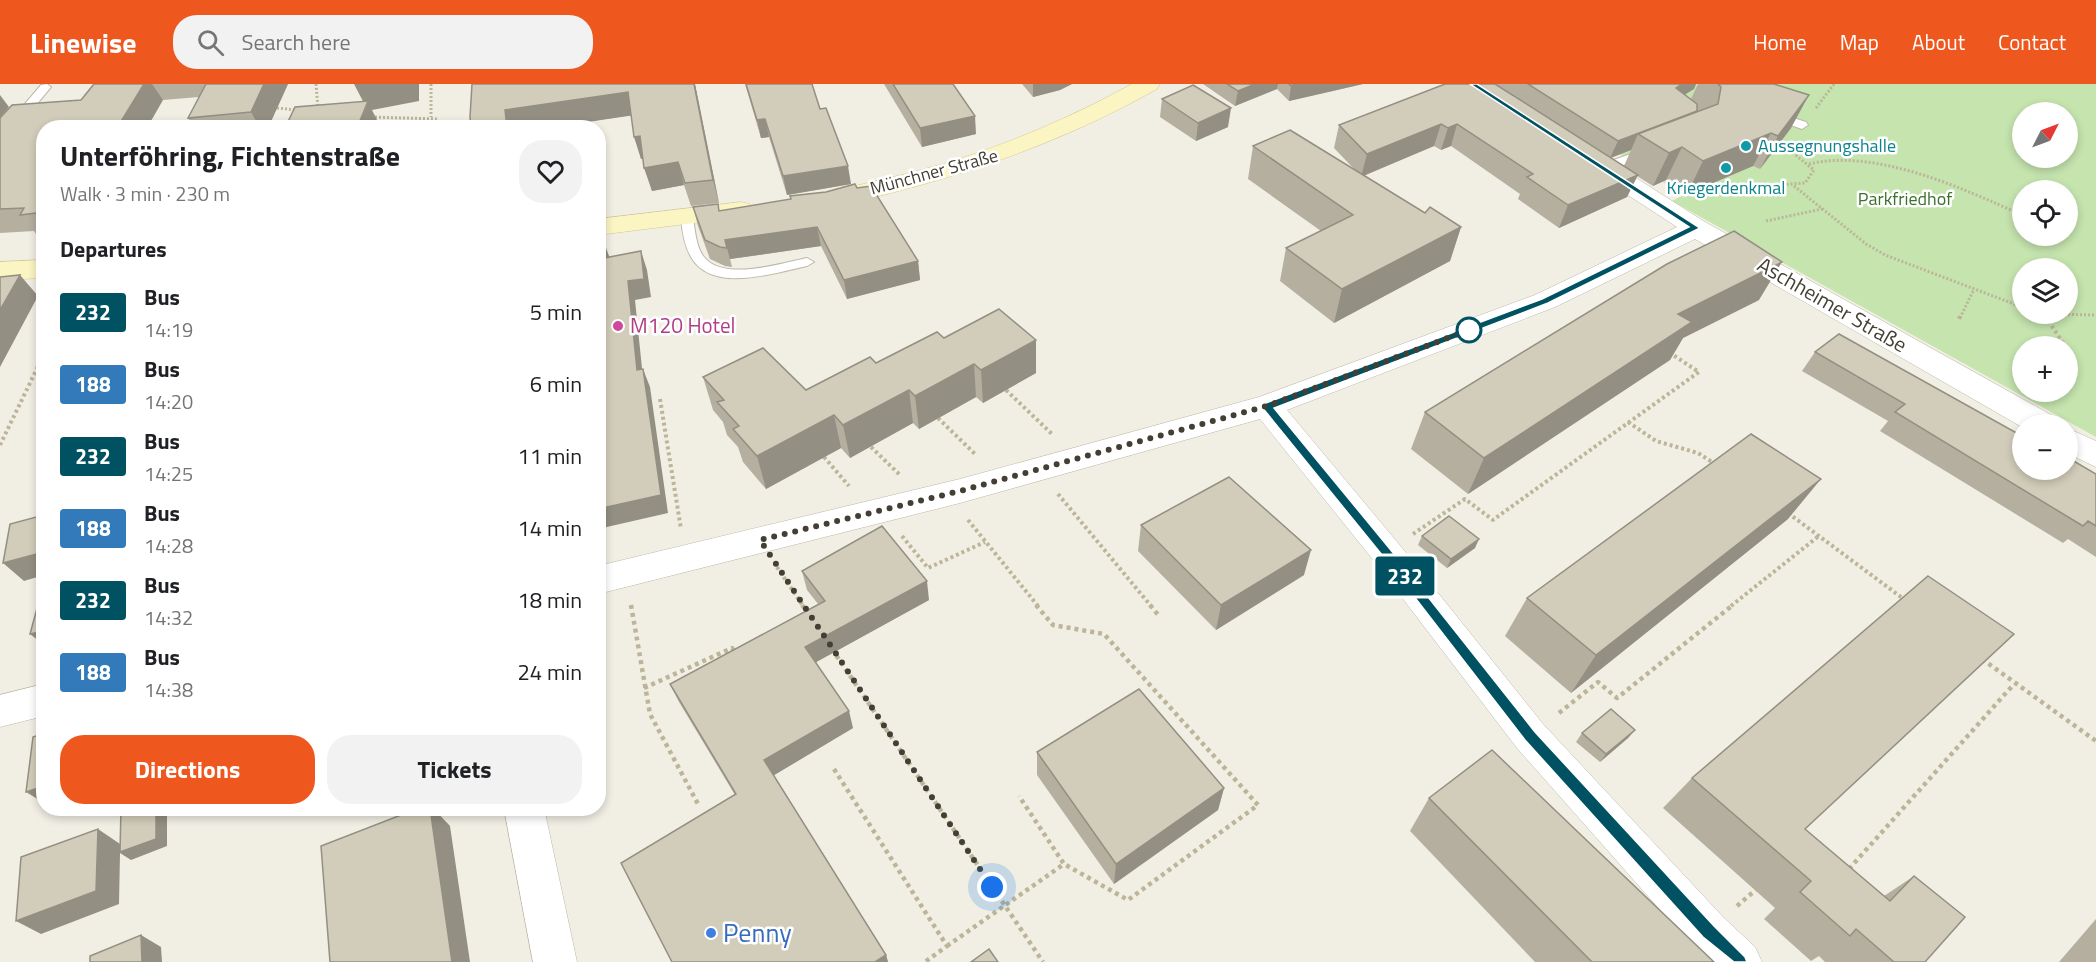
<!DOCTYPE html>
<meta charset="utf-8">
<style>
body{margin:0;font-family:"Titillium Web",sans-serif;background:#f2f2f2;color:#202124;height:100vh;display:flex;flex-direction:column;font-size:22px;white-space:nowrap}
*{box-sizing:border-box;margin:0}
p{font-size:20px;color:#757577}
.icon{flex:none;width:33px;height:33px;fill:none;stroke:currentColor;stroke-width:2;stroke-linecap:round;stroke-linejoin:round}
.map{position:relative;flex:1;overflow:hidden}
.side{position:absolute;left:36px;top:36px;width:570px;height:696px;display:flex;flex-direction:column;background:#fff;border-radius:24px;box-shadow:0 3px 9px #0003}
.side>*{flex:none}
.badge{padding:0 12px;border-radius:4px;font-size:21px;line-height:39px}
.needle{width:39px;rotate:48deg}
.fabs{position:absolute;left:2012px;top:18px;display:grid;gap:12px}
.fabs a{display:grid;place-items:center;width:66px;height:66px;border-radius:50%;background:#fff;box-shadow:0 3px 9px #0003;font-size:30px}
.you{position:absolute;width:30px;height:30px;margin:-15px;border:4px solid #fff;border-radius:50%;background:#1a73e8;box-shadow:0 0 0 9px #1a73e833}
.map>.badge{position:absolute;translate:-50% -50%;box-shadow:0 0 0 3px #fff}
h2{padding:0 24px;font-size:22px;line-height:54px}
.round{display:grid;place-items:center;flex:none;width:63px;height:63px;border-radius:24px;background:#f2f2f2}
.head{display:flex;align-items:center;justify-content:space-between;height:102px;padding:0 24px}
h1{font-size:28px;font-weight:700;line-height:45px}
.primary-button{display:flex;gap:12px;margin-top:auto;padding:12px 24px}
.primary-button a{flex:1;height:69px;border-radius:24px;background:#ee571e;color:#fff;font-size:24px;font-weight:700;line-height:69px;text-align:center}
.primary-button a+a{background:#f2f2f2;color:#202124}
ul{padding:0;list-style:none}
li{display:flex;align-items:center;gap:18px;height:72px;padding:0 24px}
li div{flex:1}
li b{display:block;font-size:22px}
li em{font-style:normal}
li .badge{min-width:66px;font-weight:700;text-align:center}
header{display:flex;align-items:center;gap:36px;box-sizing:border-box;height:84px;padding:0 30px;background:#ee571e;color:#fff}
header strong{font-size:28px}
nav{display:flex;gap:33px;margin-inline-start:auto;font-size:21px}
.search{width:420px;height:54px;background:#f2f2f2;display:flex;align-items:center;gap:15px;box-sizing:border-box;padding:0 21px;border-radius:24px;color:#757577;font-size:22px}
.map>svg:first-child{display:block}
.green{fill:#c5e4ae;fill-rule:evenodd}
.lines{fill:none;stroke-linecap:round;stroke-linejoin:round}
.service-casing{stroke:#bcb7a7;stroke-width:2}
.minor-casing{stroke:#bcb7a7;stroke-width:1}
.secondary-casing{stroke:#cfc796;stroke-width:1}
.path-far2{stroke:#bdb599;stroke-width:3;stroke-dasharray:2 2;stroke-linecap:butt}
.path-far1{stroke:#bdb599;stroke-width:4;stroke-dasharray:3 3;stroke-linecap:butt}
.path{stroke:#bdb599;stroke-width:4.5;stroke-dasharray:4 4;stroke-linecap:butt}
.service{fill:#fff;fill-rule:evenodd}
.minor{fill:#fff;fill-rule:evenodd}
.secondary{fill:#fbf5c4;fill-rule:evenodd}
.wall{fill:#b5afa0;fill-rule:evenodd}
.shaded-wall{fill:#938f82}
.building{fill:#d2ccba;stroke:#938f82;stroke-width:1.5}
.line{fill:#005262;stroke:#fff;stroke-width:1.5}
.walk{stroke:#433f34;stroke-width:6;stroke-dasharray:0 10.8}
.culture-dot{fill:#0f9aa8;stroke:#fff;stroke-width:2}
.hotel-dot{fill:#d1479c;stroke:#fff;stroke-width:2}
.stop-dot{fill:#fff;stroke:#005262;stroke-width:3}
.shop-dot{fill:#3f7fe0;stroke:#fff;stroke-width:2}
.labels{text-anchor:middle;stroke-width:5;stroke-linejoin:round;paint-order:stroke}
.far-culture-label{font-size:18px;fill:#0d838f;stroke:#fff;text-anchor:start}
.far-street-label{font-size:18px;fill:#433f34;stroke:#fff}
.far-park-label{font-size:18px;fill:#3d712b;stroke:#fff}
.street-label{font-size:21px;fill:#433f34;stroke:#fff}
.hotel-label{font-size:21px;fill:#b23c85;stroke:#fff;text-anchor:start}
.near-shop-label{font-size:26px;fill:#366cbe;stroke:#fff;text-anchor:start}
</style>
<header>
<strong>Linewise</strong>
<div class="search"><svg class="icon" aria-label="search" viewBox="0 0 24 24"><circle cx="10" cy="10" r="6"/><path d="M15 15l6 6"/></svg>Search here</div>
<nav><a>Home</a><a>Map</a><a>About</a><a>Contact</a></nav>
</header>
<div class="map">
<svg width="2096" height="878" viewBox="0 0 2096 878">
<rect width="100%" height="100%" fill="#f1efe4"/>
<!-- green -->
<path class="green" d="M 1671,0 L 2096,0 L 2096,353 L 1672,117 L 1683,111 L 1615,67 ZM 2022,28 L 2067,28 L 2067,74 L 2022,74 ZM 2022,106 L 2067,106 L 2067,152 L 2022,152 ZM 2022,184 L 2067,184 L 2067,230 L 2022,230 ZM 2022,262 L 2067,262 L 2067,308 L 2022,308 Z"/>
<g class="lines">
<defs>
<g id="service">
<polygon points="41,1 47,0 51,3 4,60 0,61 0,49"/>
<polygon points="1775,28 1806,38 1808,41 1802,45 1771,34 1771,30"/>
<polygon points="1648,64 1652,65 1652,71 1603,88 1597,84 1599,81"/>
<path d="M 687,129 L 693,133 C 695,146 696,163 704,173 C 724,198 781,179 807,174 L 814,178 L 807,182 C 774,189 712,210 691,173 C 684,161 682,146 681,133 Z"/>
</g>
<g id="minor">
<polygon points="1594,71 1603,73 1705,138 2053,332 2057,340 2022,340 2022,343 1695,155 1555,223 1287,326 1398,459 1543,640 1723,833 1755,863 1762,878 1709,878 1693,863 1517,664 1374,477 1260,335 960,419 598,510 598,482 960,395 1259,313 1535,211 1677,143 1585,83 1582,78 1585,73"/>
<polygon points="2067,344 2096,357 2096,383 2067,369"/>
<polygon points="44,600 44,632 0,643 0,611"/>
<polygon points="504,724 544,724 577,878 533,878"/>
</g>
<g id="secondary">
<path d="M 1132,0 L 1160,0 L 1157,5 C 1052,64 946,98 828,124 L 819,121 L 815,116 L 819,111 C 860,100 902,92 943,80 C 1009,60 1072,33 1132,0 Z"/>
<polygon points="741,118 750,120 754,126 750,132 598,151 598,135"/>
<polygon points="44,176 44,194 0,196 0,178"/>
</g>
</defs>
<!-- service casing -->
<use href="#service" class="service-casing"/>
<!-- minor casing -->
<use href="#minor" class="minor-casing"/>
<!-- secondary casing -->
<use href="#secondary" class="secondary-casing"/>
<!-- path-far2 -->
<g class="path-far2">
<polyline points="316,0 318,25"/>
<polyline points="431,0 431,33"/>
<polyline points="277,24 297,26"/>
<polyline points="1816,24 1834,0"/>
<polyline points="371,33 439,35"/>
<path d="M 1809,80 C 1875,64 1962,104 2022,131"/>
<polyline points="1794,102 1866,160 1885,171 2022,223"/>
<polyline points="1700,113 1723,105 1805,99 1814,86 1788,65 1789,59"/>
<polyline points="1766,137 1822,125"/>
<polyline points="2043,230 2046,234"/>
<polyline points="2048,230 2096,231"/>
<polyline points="1960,234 1974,205"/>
</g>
<!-- path-far1 -->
<g class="path-far1">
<polyline points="2045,232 2065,262"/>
<polyline points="1959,235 1960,232"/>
<polyline points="1006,306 1053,351"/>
<polyline points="660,315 681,445"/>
<polyline points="938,334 976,371"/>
<polyline points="1628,338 1656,357 1698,369 1715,380"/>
<polyline points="0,361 44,270"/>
<polyline points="871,363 900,391"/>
<polyline points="824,373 849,402"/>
<polyline points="1058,410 1151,522"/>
<polyline points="1788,429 1905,516"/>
<polyline points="968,436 1038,522"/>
<polyline points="1413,450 1465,415 1493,436 1699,288 1670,269"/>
<polyline points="902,452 928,484 985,458"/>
<polyline points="777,483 803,522"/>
<polyline points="1731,522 1820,451"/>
</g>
<!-- path -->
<g class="path">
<polyline points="631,521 650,630 698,720"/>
<polyline points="802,521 808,529"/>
<polyline points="1036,521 1053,541 1104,550 1258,721 1128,816 1064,780"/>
<polyline points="1150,521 1159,532"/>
<polyline points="832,565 1043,878"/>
<polyline points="1982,575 2096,657"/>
<polyline points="644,604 732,564 735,568"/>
<polyline points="1559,629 1598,598 1617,614 1733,521"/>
<polyline points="834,685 947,862 925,878"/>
<polyline points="1849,785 2014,600"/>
<polyline points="1737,822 1759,803"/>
<polyline points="947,862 1064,780 1019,712"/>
</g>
<!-- service -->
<use href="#service" class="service"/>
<!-- minor -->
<use href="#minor" class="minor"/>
<!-- secondary -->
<use href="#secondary" class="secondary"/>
</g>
<!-- wall -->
<g class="wall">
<polygon points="94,0 288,0 268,44 194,44 188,34 199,13 163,16 44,44 44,154 39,154 34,147 0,149 0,34 81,16"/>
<polygon points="472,0 695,0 719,119 691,122 684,101 652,107 643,75 641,75 631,31 547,44 471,44"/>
<polygon points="745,0 812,0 820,25 851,100 787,111 769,53 761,54"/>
<polygon points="884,0 953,0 976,50 922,63"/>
<polygon points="1022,0 1072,0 1060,6 1033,13"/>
<polygon points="1203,0 1363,0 1289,17 1277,5 1235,22"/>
<path d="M 1445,0 L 1696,0 L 1694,5 L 1685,10 L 1691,15 L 1698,0 L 1774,0 L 1791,44 L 1760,85 L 1753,82 L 1687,110 L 1666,96 L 1653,102 L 1637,92 L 1627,113 L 1559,144 L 1518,115 L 1520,110 L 1451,62 L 1441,66 L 1434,62 L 1364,91 L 1425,129 L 1461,143 L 1450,177 L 1334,239 L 1280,197 L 1286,164 L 1321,147 L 1248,95 L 1253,62 L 1354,85 L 1334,64 L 1339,41 ZM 1631,66 L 1624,82 L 1611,74 Z"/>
<polygon points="1162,15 1228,43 1196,57 1160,33"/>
<polygon points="857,104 918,177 920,196 847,215 821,162 730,175 732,183 725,182 710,175 698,142 693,123 720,127"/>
<polygon points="1759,216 1683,254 1670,276 1468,410 1411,365 1425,328"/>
<polygon points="944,254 1036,289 983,319 976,313 919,345 913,339 850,374 841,364 766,405 743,378 738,363 727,351 723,338 713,326 703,293 806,306"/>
<polygon points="1815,268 2022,352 2096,390 2096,473 2068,455 2063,459 1880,347 1888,337 1802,287"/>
<polygon points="1788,435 1571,609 1505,552 1527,514"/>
<polygon points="1141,441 1304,491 1216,546 1138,467"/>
<polygon points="1422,452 1475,464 1447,484 1418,461"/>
<polygon points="802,487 929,516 816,578 853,644 774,691 886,871 888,878 672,878 735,711 679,618 670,600 818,520 807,506"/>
<polygon points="1635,646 1628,654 1600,678 1576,658 1582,649"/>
<polygon points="1037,668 1224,704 1218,726 1114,800 1037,691"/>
<polygon points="1692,694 1805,745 1884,812 1914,792 1925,878 1825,878 1819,872 1811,877 1764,835 1775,824 1663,724"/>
<polygon points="1429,714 1714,878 1535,878 1410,747"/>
<polygon points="2096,835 2096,878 2059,878"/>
</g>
<!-- shaded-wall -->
<g class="shaded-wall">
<polygon points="144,0 152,0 163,16 147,44 117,44"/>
<polygon points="264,0 288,0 268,44 260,44 251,28"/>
<polygon points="354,0 419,0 419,17 372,26 381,44 357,44 366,23"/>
<polygon points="694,0 695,0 719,119 713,96"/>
<polygon points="1033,0 1072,0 1060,6 1033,13"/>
<polygon points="1255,0 1278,0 1277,5 1235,22 1238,7"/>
<polygon points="1301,0 1363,0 1289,17 1291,2"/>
<polygon points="1682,0 1696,0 1694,5 1668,21 1676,4"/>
<polygon points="628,8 635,31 547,44 507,44 505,26"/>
<polygon points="0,11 9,23 0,34"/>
<polygon points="1809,11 1791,44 1760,85 1778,52"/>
<polygon points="1231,24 1228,43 1196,57 1198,39"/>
<polygon points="1697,27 1689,44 1638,50 1631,66 1610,74 1618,57"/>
<polygon points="975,32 976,50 922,63 920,44"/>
<polygon points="765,35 769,53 761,54 757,36"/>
<polygon points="1441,40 1434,62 1361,93 1367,70"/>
<polygon points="1457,40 1451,62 1441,66 1448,44"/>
<polygon points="1771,49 1753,82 1687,110 1703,77"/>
<polygon points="640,52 647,74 641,75 634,53"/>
<polygon points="1682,63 1666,96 1653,102 1669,69"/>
<polygon points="678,78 684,101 652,107 644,84"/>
<polygon points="848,82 851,100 787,111 783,92"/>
<polygon points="1638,91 1627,113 1559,144 1568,121"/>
<polygon points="817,143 821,162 730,175 732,183 725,156"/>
<polygon points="1461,143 1450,177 1334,239 1342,205"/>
<polygon points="602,153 609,172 611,193 604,174"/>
<polygon points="641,167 647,186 651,213 635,216 644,304 637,286 628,197"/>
<polygon points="918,177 920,196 847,215 844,196"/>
<polygon points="1782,178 1759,216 1683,254 1670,276 1468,410 1484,374 1678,230"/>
<polygon points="20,191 38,212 0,283 0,226"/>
<polygon points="1036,256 1036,289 983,319 981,286"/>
<polygon points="974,280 976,313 919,345 915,312"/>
<polygon points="643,285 650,303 668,429 598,445 598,425"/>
<polygon points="909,306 913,339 850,374 843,341"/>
<polygon points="834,331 841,364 766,405 757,372"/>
<polygon points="1821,395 1788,435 1571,609 1596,571"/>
<polygon points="1479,455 1475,464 1447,484 1451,475"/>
<polygon points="1311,466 1304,491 1216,546 1221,521"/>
<polygon points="44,468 44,491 24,497 3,479"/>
<polygon points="927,497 929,516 811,581 805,563"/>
<polygon points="44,547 44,561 30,550"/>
<polygon points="849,627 853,644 771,693 764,676"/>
<polygon points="1635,646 1628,654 1600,678 1606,670"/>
<polygon points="44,702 44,719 26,708"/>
<polygon points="1224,704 1218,726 1114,800 1116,780"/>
<polygon points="156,724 167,724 167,762 131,776 120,769 119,820 41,850 16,837 98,745 120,760"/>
<polygon points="430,724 433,724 450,742 470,878 452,878"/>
<polygon points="141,851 161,863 162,878 142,878"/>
<polygon points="886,871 888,878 875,878"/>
</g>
<!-- building -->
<g class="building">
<polygon points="94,0 144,0 117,44 44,44 44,128 20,131 24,124 0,125 0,34 12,21 81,16"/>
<polygon points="206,0 264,0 251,28 188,34"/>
<polygon points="472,0 694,0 713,96 685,99 678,78 644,84 640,52 634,53 628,8 505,26 507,44 471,44 470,33"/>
<polygon points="746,0 812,0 820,25 826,24 848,82 783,92 765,35 757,36"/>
<polygon points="893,0 953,0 975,32 920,44"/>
<polygon points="1227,0 1255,0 1238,7"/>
<polygon points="1289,0 1301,0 1291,2"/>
<polygon points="1445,0 1495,0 1638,91 1568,121 1527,93 1533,90 1457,40 1448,44 1441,40 1367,70 1339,41"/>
<polygon points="1528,0 1682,0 1676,4 1697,20 1697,27 1618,57"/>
<polygon points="1718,0 1774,0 1809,11 1778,52 1771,49 1703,77 1682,63 1669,69 1638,50 1718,20 1721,3"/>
<polygon points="1193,1 1231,24 1198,39 1162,15"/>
<polygon points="368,17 357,44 285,44 295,23"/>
<polygon points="1290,46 1425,129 1430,123 1461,143 1342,205 1286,164 1353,131 1253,62"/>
<polygon points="855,100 857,104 871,102 918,177 844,196 817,143 725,156 727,164 720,163 705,156 693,123 718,120 719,127 791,115 790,112 826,108"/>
<polygon points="1734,147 1782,178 1678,230 1692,238 1484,374 1425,328 1667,180"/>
<polygon points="602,153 604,174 641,167 644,195 628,197 637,286 643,285 661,411 598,425 598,154"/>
<polygon points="20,191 0,226 0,193"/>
<polygon points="999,225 1036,256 981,286 974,280 915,312 909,306 843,341 834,331 757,372 733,345 739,342 717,318 724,316 703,293 763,264 806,306 870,273 876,279 937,248 944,254"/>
<polygon points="1839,250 2022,352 2022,386 2067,386 2067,373 2096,390 2096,442 2088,437 2083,442 1895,328 1905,320 1815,268"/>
<polygon points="1751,350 1821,395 1596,571 1527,514"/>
<polygon points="1229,393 1311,466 1221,521 1141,441"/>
<polygon points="44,431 44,468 3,479 10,440"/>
<polygon points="1449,432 1479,455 1451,475 1422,452"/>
<polygon points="882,442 927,497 805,563 849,627 764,676 886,871 875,878 672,878 621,779 736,710 670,600 825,517 802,487"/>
<polygon points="1928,492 2014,550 1805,745 1890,817 1914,792 1965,833 1925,878 1894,878 1856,845 1850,852 1800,808 1811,797 1692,694"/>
<polygon points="44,505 44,547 30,550 42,506"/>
<polygon points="1139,605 1224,704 1116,780 1037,668"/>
<polygon points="1611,625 1635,646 1606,670 1582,649"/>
<polygon points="44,649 44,702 26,708 33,653"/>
<polygon points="1492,666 1714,878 1592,878 1429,714"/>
<polygon points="121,724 156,724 156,755 120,768"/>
<polygon points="419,724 430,724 452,878 330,878 321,762"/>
<polygon points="98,745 96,807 16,837 21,773"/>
<polygon points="141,851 142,878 90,878 90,872"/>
<polygon points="989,865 998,878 971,878"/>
</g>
<!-- line -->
<polygon class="line" points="1470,0 1477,0 1700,144 1548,219 1274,324 1390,465 1535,648 1714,842 1745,873 1747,878 1734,878 1703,853 1525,656 1382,471 1261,322 1263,320 1542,215 1689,143"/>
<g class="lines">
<!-- walk -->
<polyline class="walk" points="992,803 760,456 960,407 1267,322 1469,246"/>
</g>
<!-- markers -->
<g class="culture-dot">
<circle cx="1746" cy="62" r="6"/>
<circle cx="1726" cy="84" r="6"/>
</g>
<circle class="hotel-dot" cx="618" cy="242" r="6"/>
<circle class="stop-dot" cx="1469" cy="246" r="12"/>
<circle class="shop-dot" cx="711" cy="849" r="6"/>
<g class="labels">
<!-- far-culture labels -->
<g class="far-culture-label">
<text x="1758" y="68">Aussegnungshalle</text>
<text x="1726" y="110" text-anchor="middle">Kriegerdenkmal</text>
</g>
<!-- far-street labels -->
<g class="far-street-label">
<text transform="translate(934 88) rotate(-15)" y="6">Münchner Straße</text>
</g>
<!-- far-park labels -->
<g class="far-park-label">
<text x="1905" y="121">Parkfriedhof</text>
</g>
<!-- street labels -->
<g class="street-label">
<text transform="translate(1832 221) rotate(30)" y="7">Aschheimer Straße</text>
</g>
<!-- hotel labels -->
<g class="hotel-label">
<text x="630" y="249">M120 Hotel</text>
</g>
<!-- near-shop labels -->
<g class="near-shop-label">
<text x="723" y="858">Penny</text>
</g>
</g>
</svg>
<div class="fabs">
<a><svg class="needle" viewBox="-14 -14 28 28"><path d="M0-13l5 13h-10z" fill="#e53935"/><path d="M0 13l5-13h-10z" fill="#757577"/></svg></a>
<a><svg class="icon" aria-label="locate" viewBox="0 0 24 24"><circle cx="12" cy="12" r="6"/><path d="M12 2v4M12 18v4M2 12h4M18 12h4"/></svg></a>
<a><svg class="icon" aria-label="layers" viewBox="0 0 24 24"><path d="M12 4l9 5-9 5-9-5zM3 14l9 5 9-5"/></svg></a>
<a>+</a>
<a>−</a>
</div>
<div class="you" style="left:992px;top:803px"></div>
<b class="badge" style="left:1405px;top:492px;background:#005262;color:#fff">232</b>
<section class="side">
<div class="head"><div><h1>Unterföhring, Fichtenstraße</h1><p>Walk · 3 min · 230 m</p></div><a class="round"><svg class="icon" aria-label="heart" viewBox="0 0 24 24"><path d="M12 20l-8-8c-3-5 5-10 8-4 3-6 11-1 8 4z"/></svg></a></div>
<h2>Departures</h2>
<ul>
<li><span class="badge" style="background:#005262;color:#fff">232</span><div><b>Bus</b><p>14:19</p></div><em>5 min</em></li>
<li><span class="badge" style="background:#327ab9;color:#fff">188</span><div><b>Bus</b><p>14:20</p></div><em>6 min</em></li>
<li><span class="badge" style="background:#005262;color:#fff">232</span><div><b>Bus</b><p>14:25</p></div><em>11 min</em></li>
<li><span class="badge" style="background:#327ab9;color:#fff">188</span><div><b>Bus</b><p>14:28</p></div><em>14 min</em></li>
<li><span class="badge" style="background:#005262;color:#fff">232</span><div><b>Bus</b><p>14:32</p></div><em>18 min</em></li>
<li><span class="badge" style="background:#327ab9;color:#fff">188</span><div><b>Bus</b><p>14:38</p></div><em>24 min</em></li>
</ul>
<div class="primary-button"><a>Directions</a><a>Tickets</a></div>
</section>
</div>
